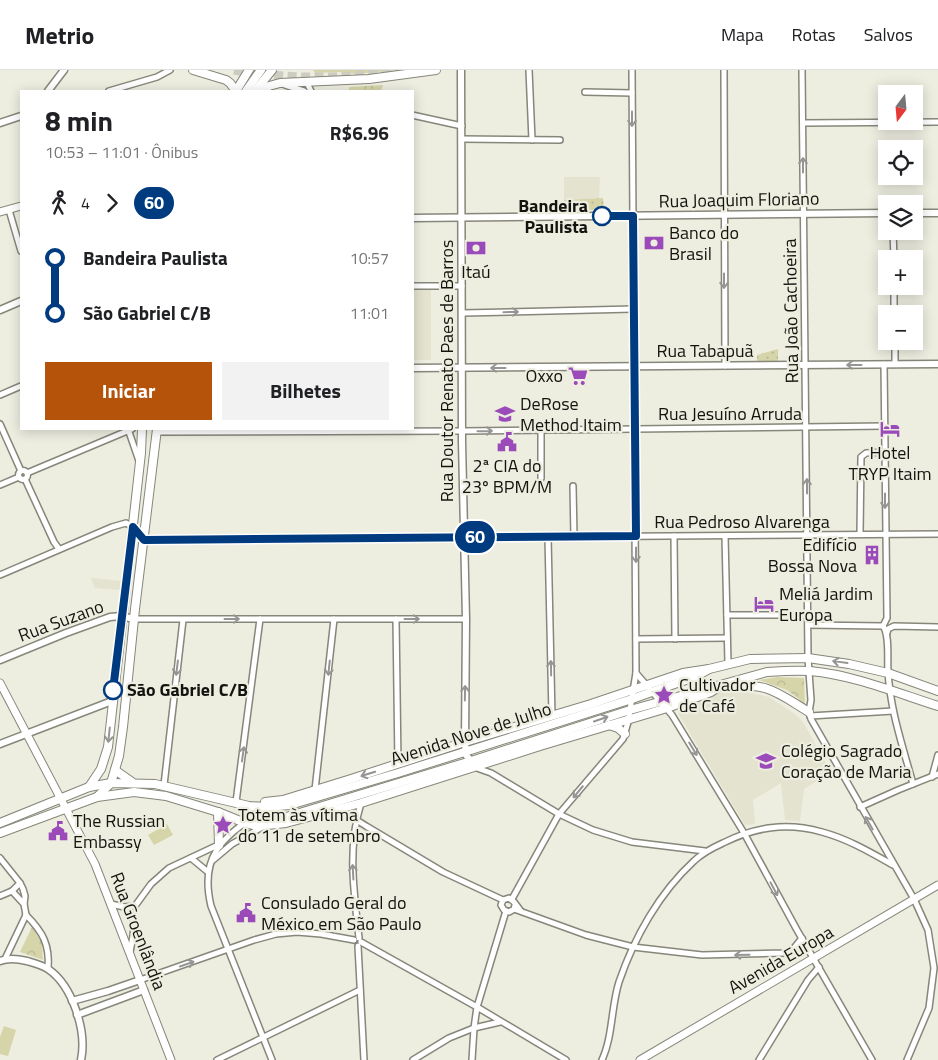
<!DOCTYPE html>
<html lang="pt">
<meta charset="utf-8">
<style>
body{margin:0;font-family:"Titillium Web",sans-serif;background:#f2f2f2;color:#202124;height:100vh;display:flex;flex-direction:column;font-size:19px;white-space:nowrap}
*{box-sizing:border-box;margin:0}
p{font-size:16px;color:#757577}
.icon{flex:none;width:28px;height:28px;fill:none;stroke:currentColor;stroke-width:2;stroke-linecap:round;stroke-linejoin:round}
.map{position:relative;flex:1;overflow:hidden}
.side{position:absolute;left:20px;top:20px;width:394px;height:340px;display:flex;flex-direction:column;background:#fff;border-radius:0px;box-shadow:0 2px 12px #0003}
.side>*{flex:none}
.badge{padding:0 10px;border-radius:16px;font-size:18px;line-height:32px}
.needle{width:32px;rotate:196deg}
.tools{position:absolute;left:878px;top:15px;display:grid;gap:10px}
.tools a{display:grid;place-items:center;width:45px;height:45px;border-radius:0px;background:#fff;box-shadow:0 2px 12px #0003;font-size:25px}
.map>.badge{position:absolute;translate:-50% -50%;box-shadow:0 0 0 2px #fff}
.legs{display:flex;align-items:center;gap:8px;height:55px;padding:0 25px;font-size:16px}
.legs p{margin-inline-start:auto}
.overview{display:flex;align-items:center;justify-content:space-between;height:85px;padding:0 25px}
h1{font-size:28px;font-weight:700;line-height:38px}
.cta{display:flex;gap:10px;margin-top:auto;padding:10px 25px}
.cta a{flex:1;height:58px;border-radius:0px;background:#b45309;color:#fff;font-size:20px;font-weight:700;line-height:58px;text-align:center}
.cta a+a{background:#f2f2f2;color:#202124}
ul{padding:0 25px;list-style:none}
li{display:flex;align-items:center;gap:18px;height:55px;font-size:19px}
li i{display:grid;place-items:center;width:8px;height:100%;margin:0 6px;background:currentColor}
li i::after{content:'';width:12px;height:12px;margin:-6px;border:4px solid;border-radius:50%;background:#fff}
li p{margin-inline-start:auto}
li:first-child i{background:linear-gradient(#0000 50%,currentColor 0)}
li:last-child i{background:linear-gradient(currentColor 50%,#0000 0)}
header{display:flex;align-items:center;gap:30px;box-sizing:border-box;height:70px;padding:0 25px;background:#fff;border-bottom:1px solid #e0e0e0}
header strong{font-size:24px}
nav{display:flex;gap:28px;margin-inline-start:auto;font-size:18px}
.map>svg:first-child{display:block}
.built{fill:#e4e3cf}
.grass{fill:url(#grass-tufts)}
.park{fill:url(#park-crowns)}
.garden{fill:url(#garden-dots)}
.pitch{fill:#d6d5aa}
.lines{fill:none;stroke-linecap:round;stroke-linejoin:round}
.trunk-tunnel{stroke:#ccccc1;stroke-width:9;stroke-dasharray:9 4.5;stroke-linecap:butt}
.minor-casing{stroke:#86867a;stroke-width:8}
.tertiary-casing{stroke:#86867a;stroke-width:9}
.secondary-casing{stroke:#86867a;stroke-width:9}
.primary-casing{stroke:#86867a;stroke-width:10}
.minor{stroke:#fff;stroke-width:5}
.tertiary{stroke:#fff;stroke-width:6}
.secondary{stroke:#fff;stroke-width:7}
.primary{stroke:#fff;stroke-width:8}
.oneway{stroke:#959593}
.line-1-casing{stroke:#fff;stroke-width:11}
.line-1{stroke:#003b80;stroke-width:8}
.stop-1-dot{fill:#fff;stroke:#003b80;stroke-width:2.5}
.labels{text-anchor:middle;stroke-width:4.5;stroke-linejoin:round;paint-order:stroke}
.street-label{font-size:18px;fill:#14140f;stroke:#edede0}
.stop-label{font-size:18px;font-weight:bold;fill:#14140f;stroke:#edede0;text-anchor:end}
.poi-label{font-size:18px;fill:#14140f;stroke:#edede0;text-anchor:start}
</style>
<header>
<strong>Metrio</strong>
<nav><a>Mapa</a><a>Rotas</a><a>Salvos</a></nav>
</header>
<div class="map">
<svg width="938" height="990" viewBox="0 0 938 990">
<defs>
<pattern id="grass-tufts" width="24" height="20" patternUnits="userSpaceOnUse" patternTransform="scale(1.25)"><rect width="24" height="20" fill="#d6d5aa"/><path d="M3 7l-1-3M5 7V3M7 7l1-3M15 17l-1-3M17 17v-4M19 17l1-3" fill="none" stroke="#b7b691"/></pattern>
<pattern id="park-crowns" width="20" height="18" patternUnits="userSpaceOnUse" patternTransform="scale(1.25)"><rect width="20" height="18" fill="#d6d5aa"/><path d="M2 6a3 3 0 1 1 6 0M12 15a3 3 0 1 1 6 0" fill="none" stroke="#b7b691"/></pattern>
<pattern id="garden-dots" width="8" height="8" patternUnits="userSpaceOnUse" patternTransform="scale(1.25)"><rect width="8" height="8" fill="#d6d5aa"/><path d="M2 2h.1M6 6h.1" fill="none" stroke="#b7b691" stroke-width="1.8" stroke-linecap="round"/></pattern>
</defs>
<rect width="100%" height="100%" fill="#edede0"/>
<!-- built -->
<g class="built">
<polygon points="564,107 600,107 599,128 564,130"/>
<polygon points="412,220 431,220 431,290 413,290"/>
<polygon points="91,508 121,511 120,520 95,518"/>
<polygon points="738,620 769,627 796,645 803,652 831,702 804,719 800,751 785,750 781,713 753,730 755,754 745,755 679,645 679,639 720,623"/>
</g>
<!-- grass -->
<polygon class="grass" points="313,0 400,0 355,4 342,2 315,3"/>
<!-- park -->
<g class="park">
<polygon points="383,15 381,21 349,21 349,17"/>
<polygon points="777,607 804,608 805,637 800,630 787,620 759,610"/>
<polygon points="32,857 42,873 43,890 20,882"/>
</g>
<!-- garden -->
<g class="garden">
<polygon points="603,128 604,140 564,140 564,130"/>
<polygon points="778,279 778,291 757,291 757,285"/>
</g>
<!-- pitch -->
<g class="pitch">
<polygon points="167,754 173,765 154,775 148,765"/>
<polygon points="4,956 16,960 8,986 0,984 0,967"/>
</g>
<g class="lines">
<!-- trunk-tunnel -->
<path class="trunk-tunnel" d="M 234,0 C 289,10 350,9 406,0"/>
<defs>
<g id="minor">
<polyline points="529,0 532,70"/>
<polyline points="724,0 725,296"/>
<polyline points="802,0 808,588 811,630 809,642 811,649 914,829 928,860 934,898 929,938 907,990"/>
<polyline points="311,12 308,15 311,21"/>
<polyline points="285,15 304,21"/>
<polyline points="109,21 157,7 170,0"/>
<polyline points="585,22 632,23"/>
<polyline points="412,45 462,56"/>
<polyline points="803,53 938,52"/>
<polyline points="461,69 560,70"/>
<polyline points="9,140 21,181"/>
<polyline points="893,161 894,189"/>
<polyline points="412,216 462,216"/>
<polyline points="894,216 894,244"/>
<polyline points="463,243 633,239"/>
<polyline points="895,271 895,294"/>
<path d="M 884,294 L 887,548 L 883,556 C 890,565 887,590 888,601 C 890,640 903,677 913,714"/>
<polyline points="0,325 21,316"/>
<polyline points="0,354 21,401"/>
<polyline points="128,359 139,391"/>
<polyline points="156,362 462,361 885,356"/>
<circle cx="23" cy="405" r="4.5"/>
<polyline points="27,403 132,359"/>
<polyline points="541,408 541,360"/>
<polyline points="25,409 54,472 59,479"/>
<polyline points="0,415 19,407"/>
<polyline points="573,416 574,467"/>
<polyline points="860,464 861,387 866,383 885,382"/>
<polyline points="674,466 675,569"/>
<polyline points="725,466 728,593"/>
<polyline points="548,467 552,646"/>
<polyline points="0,505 112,457 126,453 133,457 144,470 938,464"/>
<polyline points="727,545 808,545"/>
<polyline points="134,549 466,549"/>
<polyline points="396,549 398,694"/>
<polyline points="808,555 883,556"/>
<polyline points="887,563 888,559 894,556 938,557"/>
<polyline points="636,569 727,568"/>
<polyline points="636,603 672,645 744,763 797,860 872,990"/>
<polyline points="810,646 893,641"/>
<polyline points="474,697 491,703 559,744 593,760 632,772 705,781"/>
<polyline points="932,707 938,685"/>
<polyline points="164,715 183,550"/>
<polyline points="315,720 334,549"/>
<polyline points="236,732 260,549"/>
<path d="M 266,737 C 227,766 198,781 211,836 L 272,990"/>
<polyline points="860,737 898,720 938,704"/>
<polyline points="339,739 366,756 443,802 503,830"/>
<polyline points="0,788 20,813 23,819 25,826 24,834 26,845"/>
<polyline points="191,788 208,802"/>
<polyline points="213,790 232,774 264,756"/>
<polyline points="12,821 24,834"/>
<polyline points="0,826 12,821 20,813"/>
<polyline points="512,829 559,744 623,669 628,652 636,603 632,0"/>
<polyline points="111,834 124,837 135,836 151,814 169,798 218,775"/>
<polyline points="515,835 514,839 509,842 504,840 501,835 503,830 509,828 514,832 520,840"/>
<path d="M 124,837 C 139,849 133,865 130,882"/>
<polyline points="514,839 586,865 633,877 702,885 785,883 794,878 802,868"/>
<path d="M 26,845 C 43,862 50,875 48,899"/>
<path d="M 359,868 C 354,822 347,778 361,733"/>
<polyline points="361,872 477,937 566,990"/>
<polyline points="358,876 364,990"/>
<polyline points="5,889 26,845"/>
<polyline points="140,910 254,870 276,864 297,862 321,864 354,870"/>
<polyline points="217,990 360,920"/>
<polyline points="413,990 449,968 474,958 500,952"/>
<polyline points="472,990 474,958 477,937 506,841"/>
<path d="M 602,990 C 613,966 611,937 619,912 C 634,868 659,823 694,791 C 702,783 712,778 723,773 C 755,757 786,752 822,762 C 848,769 870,782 893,795"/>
<polyline points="759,990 808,910 819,897"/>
</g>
<g id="tertiary">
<polyline points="461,0 462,372 466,549 465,672 466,685 471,691"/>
<polyline points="48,21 64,0"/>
<polyline points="0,53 21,46"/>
<polyline points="914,143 938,143"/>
<polyline points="412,148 886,143"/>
<polyline points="0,240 21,231"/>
<polyline points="412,298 938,294"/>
<polyline points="0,590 66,563 110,547 121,546 134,549"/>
<polyline points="0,674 112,631"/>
<path d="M 0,891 C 8,888 18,889 27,891 C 34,893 42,895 48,899 C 73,916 87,962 81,990"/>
<polyline points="72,931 108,921 140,910"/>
<polyline points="77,945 144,920"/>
</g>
<g id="secondary">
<polyline points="0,142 21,136"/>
<polyline points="0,613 95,794 171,990"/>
<polyline points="640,990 938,815"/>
</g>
<g id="primary">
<polyline points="193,0 226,10 230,13 236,21"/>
<polyline points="236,21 249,0"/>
<polyline points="246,21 261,0"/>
<polyline points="255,21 272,0"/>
<polyline points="263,21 269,16 280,13 369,9 436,0"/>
<path d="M 727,617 C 768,612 776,622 809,642"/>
<polyline points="609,655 618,658 625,664"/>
<polyline points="115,700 132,712"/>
<polyline points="89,717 101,699 108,677 141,383 142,359"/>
<polyline points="97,727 111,713 119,686 123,657 135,539 157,359"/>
<polyline points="265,732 283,730 351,709 465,672 591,634 683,603 709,599 750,589 808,588 849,594 888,603 938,621"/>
<polyline points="218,742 219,775"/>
<path d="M 270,752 L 471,691 L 630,640 L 767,602 C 781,601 796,600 810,601 C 854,605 897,623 938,636"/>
<polyline points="0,753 89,717 111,713 155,714 249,736 267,737 290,735 398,703 632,629 697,606 709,599"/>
<polyline points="0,763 97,727 134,722 166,726 218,742 245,753 258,756 286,753 361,733 540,676 667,638 711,622 722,615"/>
</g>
</defs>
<!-- minor casing -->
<use href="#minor" class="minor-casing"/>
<!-- tertiary casing -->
<use href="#tertiary" class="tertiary-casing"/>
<!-- secondary casing -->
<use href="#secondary" class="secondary-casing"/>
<!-- primary casing -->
<use href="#primary" class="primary-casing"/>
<!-- minor -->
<use href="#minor" class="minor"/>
<!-- tertiary -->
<use href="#tertiary" class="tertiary"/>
<!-- secondary -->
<use href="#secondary" class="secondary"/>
<!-- primary -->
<use href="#primary" class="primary"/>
</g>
<!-- one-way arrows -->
<defs><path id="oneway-shaft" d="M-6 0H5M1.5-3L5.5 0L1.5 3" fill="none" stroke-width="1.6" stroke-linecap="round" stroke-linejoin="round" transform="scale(1.25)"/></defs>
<g class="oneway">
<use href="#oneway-shaft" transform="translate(632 49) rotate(90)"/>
<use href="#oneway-shaft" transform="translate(803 95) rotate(-90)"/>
<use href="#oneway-shaft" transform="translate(724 211) rotate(90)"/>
<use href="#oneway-shaft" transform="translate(511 242) rotate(-1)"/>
<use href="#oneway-shaft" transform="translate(854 295) rotate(180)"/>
<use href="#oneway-shaft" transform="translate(498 298) rotate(180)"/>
<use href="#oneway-shaft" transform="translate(485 361) rotate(-1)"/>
<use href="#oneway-shaft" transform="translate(807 416) rotate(-90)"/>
<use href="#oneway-shaft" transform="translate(885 431) rotate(90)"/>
<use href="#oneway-shaft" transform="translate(636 485) rotate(90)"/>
<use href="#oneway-shaft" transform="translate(232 549)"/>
<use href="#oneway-shaft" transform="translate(412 549)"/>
<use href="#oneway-shaft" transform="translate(840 592) rotate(-172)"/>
<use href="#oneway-shaft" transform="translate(177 598) rotate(97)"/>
<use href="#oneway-shaft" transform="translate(329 598) rotate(96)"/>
<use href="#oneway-shaft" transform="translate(551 598) rotate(-91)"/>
<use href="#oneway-shaft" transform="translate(465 623) rotate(-89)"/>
<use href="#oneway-shaft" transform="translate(601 649) rotate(-19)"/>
<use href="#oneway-shaft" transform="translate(109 665) rotate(96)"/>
<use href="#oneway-shaft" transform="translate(693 679) rotate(59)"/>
<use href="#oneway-shaft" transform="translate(243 684) rotate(-82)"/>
<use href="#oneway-shaft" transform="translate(368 704) rotate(163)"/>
<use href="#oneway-shaft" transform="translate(578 722) rotate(130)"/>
<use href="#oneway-shaft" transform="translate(869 753) rotate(-120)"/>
<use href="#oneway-shaft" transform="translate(353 802) rotate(-93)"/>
<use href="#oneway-shaft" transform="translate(774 819) rotate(62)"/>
<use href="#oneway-shaft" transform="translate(742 885) rotate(179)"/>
<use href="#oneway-shaft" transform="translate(187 894) rotate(-19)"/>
</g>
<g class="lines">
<defs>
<polyline id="line-1" points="113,620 133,457 144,470 636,466 633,146 602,146"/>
</defs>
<!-- line-1 casing -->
<use href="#line-1" class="line-1-casing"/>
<!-- line-1 -->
<use href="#line-1" class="line-1"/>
</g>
<!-- icons -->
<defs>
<symbol id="bank-bare" viewBox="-9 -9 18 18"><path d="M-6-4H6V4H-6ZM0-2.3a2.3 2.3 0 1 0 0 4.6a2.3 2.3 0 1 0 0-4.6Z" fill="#9b4ab9" stroke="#edede0" stroke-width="2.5" paint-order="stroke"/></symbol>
<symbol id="supermarket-bare" viewBox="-9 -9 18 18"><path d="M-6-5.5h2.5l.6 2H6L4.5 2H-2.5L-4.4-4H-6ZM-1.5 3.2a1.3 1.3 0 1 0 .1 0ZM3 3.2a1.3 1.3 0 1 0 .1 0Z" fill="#9b4ab9" stroke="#edede0" stroke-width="2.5" paint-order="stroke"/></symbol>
<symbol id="university-bare" viewBox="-9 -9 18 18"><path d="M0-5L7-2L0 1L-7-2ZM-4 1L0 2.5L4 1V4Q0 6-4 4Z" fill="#9b4ab9" stroke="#edede0" stroke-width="2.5" paint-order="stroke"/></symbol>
<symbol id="hotel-bare" viewBox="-9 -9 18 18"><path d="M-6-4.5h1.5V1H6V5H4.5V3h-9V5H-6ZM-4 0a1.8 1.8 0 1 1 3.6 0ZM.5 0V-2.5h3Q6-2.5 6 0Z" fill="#9b4ab9" stroke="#edede0" stroke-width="2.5" paint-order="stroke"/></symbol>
<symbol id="civic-bare" viewBox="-9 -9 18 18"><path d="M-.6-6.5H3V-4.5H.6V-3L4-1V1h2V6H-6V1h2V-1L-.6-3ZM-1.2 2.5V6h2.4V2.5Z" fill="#9b4ab9" stroke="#edede0" stroke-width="2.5" paint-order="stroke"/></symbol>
<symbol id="building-bare" viewBox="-9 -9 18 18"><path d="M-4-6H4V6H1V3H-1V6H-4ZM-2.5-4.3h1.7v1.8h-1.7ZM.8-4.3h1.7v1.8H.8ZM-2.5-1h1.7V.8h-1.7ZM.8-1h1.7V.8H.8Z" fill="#9b4ab9" stroke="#edede0" stroke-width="2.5" paint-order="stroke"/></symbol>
<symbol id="sight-bare" viewBox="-9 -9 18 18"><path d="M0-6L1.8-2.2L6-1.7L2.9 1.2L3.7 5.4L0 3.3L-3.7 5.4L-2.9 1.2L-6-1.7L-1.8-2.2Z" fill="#9b4ab9" stroke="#edede0" stroke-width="2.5" paint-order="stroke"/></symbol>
<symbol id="school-bare" viewBox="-9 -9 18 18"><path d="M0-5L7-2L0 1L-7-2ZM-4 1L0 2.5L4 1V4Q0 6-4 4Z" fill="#9b4ab9" stroke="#edede0" stroke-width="2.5" paint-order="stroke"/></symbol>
</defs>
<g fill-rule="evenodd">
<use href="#bank-bare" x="640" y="159" width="28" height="28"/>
<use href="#bank-bare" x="462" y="164" width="28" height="28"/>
<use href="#supermarket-bare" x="564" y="292" width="28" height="28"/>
<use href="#university-bare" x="491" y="330" width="28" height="28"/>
<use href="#hotel-bare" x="876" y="345" width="28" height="28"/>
<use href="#civic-bare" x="493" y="358" width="28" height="28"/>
<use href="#building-bare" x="858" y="471" width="28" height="28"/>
<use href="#hotel-bare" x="750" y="520" width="28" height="28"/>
<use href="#sight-bare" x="650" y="611" width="28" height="28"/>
<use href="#school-bare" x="752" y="677" width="28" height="28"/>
<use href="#sight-bare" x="209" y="741" width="28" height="28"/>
<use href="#civic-bare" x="44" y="747" width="28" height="28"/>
<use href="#civic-bare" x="232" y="829" width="28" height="28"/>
</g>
<!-- markers -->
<g class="stop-1-dot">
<circle cx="602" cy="146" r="9"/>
<circle cx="113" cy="620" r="9"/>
</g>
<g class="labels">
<!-- street labels -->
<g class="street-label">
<text transform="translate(739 130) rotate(-1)" y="6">Rua Joaquim Floriano</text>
<text transform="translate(791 241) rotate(-91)" y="6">Rua João Cachoeira</text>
<text x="705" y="287">Rua Tabapuã</text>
<text transform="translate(447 301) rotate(-90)" y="6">Rua Doutor Renato Paes de Barros</text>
<text x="730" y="350">Rua Jesuíno Arruda</text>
<text x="742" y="458">Rua Pedroso Alvarenga</text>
<text transform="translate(61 551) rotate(-20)" y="6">Rua Suzano</text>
<text transform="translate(471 664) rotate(-18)" y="6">Avenida Nove de Julho</text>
<text transform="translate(138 861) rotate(69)" y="6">Rua Groenlândia</text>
<text transform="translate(781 890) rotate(-30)" y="6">Avenida Europa</text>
</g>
<!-- stop labels -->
<g class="stop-label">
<text x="588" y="142">Bandeira<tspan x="588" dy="21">Paulista</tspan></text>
<text x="127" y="626" text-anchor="start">São Gabriel C/B</text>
</g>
<!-- poi labels -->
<g class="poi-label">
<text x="669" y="169">Banco do<tspan x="669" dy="21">Brasil</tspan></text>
<text x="476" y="208" text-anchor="middle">Itaú</text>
<text x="563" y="312" text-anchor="end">Oxxo</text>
<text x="520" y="340">DeRose<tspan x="520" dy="21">Method Itaim</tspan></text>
<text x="890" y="389" text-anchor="middle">Hotel<tspan x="890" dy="21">TRYP Itaim</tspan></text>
<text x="507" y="402" text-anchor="middle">2ª CIA do<tspan x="507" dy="21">23º BPM/M</tspan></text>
<text x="857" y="481" text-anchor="end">Edifício<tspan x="857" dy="21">Bossa Nova</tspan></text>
<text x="779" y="530">Meliá Jardim<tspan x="779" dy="21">Europa</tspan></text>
<text x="679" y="621">Cultivador<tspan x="679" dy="21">de Café</tspan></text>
<text x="781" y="687">Colégio Sagrado<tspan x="781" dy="21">Coração de Maria</tspan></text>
<text x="238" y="751">Totem às vítima<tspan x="238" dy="21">do 11 de setembro</tspan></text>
<text x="73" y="757">The Russian<tspan x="73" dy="21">Embassy</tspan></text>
<text x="261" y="839">Consulado Geral do<tspan x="261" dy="21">México em São Paulo</tspan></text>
</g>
</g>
</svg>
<div class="tools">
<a><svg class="needle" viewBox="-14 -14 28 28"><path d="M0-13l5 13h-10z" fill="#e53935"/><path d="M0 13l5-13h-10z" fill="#757577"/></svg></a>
<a><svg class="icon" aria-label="locate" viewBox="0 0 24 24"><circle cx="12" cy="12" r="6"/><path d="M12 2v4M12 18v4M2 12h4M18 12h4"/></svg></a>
<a><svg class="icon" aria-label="layers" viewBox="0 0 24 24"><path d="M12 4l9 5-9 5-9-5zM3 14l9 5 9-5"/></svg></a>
<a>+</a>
<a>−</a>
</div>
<b class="badge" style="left:475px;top:467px;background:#003b80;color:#fff">60</b>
<section class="side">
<div class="overview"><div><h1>8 min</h1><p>10:53 – 11:01 · Ônibus</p></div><b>R$6.96</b></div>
<div class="legs"><svg class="icon" aria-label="walk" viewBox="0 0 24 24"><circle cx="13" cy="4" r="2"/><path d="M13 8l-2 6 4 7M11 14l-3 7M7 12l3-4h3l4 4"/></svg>4<svg class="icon" aria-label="forward" viewBox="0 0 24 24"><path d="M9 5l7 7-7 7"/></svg><b class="badge" style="background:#003b80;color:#fff">60</b></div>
<ul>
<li><i style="color:#003b80"></i><b>Bandeira Paulista</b><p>10:57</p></li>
<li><i style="color:#003b80"></i><b>São Gabriel C/B</b><p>11:01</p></li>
</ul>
<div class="cta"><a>Iniciar</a><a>Bilhetes</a></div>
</section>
</div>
